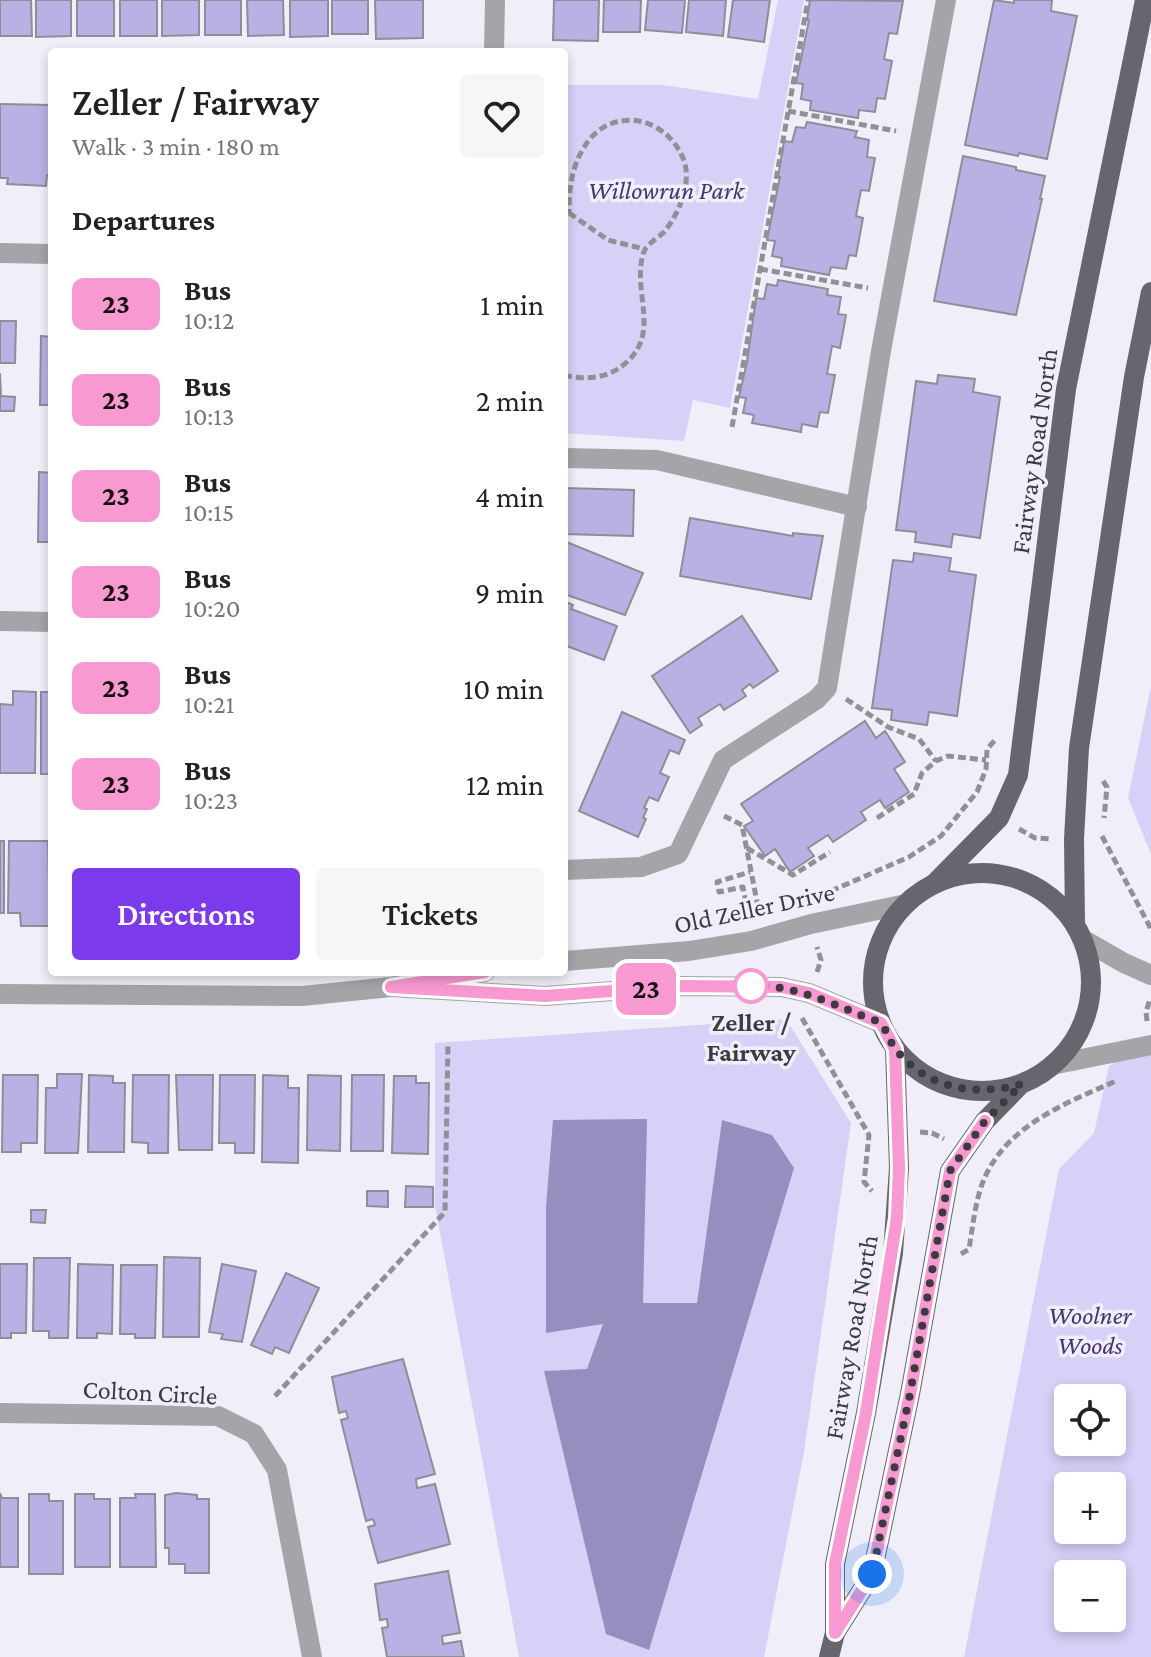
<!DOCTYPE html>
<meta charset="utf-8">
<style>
body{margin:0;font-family:"Crimson Pro",serif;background:#f6f6f6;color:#222;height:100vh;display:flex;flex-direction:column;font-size:30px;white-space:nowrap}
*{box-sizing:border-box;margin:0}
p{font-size:26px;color:#767676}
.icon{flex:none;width:44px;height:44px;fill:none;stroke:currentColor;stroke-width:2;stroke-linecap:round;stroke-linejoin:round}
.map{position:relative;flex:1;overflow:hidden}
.drawer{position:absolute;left:48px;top:48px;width:520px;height:928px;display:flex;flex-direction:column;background:#fff;border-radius:8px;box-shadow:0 4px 12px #0003}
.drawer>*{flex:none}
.badge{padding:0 16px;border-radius:12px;font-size:28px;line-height:52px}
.fabs{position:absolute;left:1054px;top:1384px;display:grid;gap:16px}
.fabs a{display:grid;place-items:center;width:72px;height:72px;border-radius:8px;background:#fff;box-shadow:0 4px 12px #0003;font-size:40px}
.you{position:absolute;width:40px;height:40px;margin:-20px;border:6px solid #fff;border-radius:50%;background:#1a73e8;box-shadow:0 0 0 12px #1a73e833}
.map>.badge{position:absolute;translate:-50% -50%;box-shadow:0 0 0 4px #fff}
h2{padding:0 24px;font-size:30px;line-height:72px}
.round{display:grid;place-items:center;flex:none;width:84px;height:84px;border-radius:8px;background:#f6f6f6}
.headline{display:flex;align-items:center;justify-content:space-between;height:136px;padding:0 24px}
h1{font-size:38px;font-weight:600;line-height:60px}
.button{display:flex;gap:16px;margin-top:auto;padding:16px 24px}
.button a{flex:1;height:92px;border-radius:8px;background:#7c3aed;color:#fff;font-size:32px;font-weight:600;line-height:92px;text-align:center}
.button a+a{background:#f6f6f6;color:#222}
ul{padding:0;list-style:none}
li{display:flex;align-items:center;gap:24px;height:96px;padding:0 24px}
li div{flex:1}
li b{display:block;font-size:30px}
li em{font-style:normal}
li .badge{min-width:88px;font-weight:700;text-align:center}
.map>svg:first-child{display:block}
.green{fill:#d7d0f7;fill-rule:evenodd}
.water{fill:#978dbe}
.building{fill:#bab0e3;stroke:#8f8e98;stroke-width:2}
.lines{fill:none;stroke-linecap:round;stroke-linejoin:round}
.path{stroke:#919097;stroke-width:5;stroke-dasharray:8 4;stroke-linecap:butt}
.minor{stroke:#a5a4a9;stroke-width:20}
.major{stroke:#67666e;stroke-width:20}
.line-casing{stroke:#fff;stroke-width:18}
.line{stroke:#f899d1;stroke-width:12}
.walk{stroke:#3c3b40;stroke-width:8;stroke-dasharray:0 14.4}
.stop-dot{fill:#fff;stroke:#f899d1;stroke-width:4}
.labels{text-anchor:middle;stroke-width:7;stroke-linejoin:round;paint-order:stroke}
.park-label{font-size:26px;font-style:italic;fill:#463572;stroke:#f0eff9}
.street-label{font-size:26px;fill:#3c3b40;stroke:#f0eff9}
.stop-label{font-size:26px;font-weight:bold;fill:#3c3b40;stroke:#f0eff9}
</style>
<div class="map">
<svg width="1151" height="1657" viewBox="0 0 1151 1657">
<rect width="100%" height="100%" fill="#f0eff9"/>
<!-- green -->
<g class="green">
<polygon points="778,0 804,0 730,408 693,400 684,441 564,433 564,85 663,85 758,99"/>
<polygon points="1151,686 1151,854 1128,798"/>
<polygon points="786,1019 851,1123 804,1452 764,1657 519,1657 435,1206 435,1043"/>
<path d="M 1151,1040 L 1151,1657 L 964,1657 L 1059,1169 L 1094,1133 L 1109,1066 ZM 1068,1398 L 1112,1398 L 1112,1442 L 1068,1442 ZM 1068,1486 L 1112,1486 L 1112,1530 L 1068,1530 ZM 1068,1574 L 1112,1574 L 1112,1618 L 1068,1618 Z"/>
</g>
<!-- water -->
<polygon class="water" points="647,1119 643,1303 697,1303 722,1120 772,1135 794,1168 649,1650 606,1634 544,1371 587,1369 603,1324 546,1333 546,1207 553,1120"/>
<!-- building -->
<g class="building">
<polygon points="0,0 31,0 32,36 0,36"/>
<polygon points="36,0 71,0 71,36 36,37"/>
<rect x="77" y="0" width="37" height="36"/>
<rect x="120" y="0" width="37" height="36"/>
<polygon points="162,0 199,0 199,35 162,36"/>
<rect x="205" y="0" width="36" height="35"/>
<polygon points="247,0 283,0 284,35 248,36"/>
<polygon points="290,0 328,0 328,36 290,37"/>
<rect x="332" y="0" width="36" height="34"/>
<polygon points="375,0 423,0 423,38 376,39"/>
<polygon points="554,0 599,0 598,41 553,40"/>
<polygon points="604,0 641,0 640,32 603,32"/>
<polygon points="648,0 685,0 682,33 645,30"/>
<polygon points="689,0 726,0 723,36 686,32"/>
<polygon points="733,0 770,0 764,42 728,37"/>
<polygon points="810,0 903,1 897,34 889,33 884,59 892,61 885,99 877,98 875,112 859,110 858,118 810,110 811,101 801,99 803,84 796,83 809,20 807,20"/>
<polygon points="994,0 1014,3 1014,0 1052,0 1051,11 1077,16 1047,159 1019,153 1018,156 965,145"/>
<polygon points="0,104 52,105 52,175 47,175 46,186 7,184 8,178 0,178"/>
<polygon points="807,122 857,131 855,137 869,140 867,157 875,158 869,191 861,190 856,216 863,218 856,256 849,255 846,269 831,267 829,275 781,266 782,258 772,256 775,241 767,240 780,177 778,177 784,141 792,142 796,127 805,128"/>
<polygon points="963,156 1016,167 1016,170 1045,176 1040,199 1042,199 1016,315 934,301"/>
<polygon points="778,280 828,289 827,295 841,297 838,314 846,315 840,348 832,346 827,374 835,375 828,413 820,412 817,427 802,424 801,432 752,423 754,415 743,413 746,398 739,397 747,362 756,298 764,299 767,284 777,286"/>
<polygon points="0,321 16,321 15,363 0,363"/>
<polygon points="41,336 52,337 52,405 40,405"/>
<polygon points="0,373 1,396 15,397 14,411 0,411"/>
<polygon points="938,375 975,379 973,392 1000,397 980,538 953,534 951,547 915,542 916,532 896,530 916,381 937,384"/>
<polygon points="39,472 52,473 52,555 49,555 50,542 38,542"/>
<polygon points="565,488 634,490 633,536 564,534"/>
<polygon points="690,518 793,536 793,533 823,536 811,599 680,576"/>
<polygon points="564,541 643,573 625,615 564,594"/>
<polygon points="914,553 951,558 949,571 976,575 957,716 929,712 927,725 891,720 892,710 872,708 893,560 913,562"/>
<polygon points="564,601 573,605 571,609 617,626 604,660 564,645"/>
<polygon points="742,616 778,671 753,688 750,684 742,690 746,696 724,710 720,704 698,718 702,725 690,733 652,676"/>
<polygon points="13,691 36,692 35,773 0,773 0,704 13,705"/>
<rect x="41" y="692" width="11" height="82"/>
<polygon points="622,712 685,740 679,754 670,750 660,773 669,777 658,801 649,797 644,808 647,809 643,818 646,819 638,837 579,811"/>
<polygon points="865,721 876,738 885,731 905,762 894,769 909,792 885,808 880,800 861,812 866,820 833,842 828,835 808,848 814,856 790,872 775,849 765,856 744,826 753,821 741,804"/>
<rect x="0" y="841" width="4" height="72"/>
<polygon points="9,841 48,841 50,926 21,926 20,913 8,913"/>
<polygon points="57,1074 82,1074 78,1153 45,1153 46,1088 57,1088"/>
<polygon points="3,1075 38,1075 37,1143 21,1143 21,1152 2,1152"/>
<polygon points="89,1075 113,1076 113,1083 125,1083 124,1152 88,1152"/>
<polygon points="133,1075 169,1075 168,1153 148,1153 148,1143 132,1142"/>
<polygon points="176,1075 213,1075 212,1150 179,1150"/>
<polygon points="220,1075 255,1075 254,1153 235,1153 235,1143 219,1143"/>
<polygon points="263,1075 288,1076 288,1088 299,1088 298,1163 262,1162"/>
<polygon points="308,1075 341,1076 340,1151 307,1150"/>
<polygon points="352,1075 384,1075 383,1151 351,1151"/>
<polygon points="394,1076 416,1076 416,1083 429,1083 428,1154 392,1153"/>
<polygon points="406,1186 433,1187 433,1207 405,1207"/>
<polygon points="367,1191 388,1191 388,1207 367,1206"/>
<polygon points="31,1210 46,1210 45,1223 31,1222"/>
<polygon points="164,1257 200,1258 199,1337 163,1337"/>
<polygon points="34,1258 70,1258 68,1338 49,1338 49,1331 33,1331"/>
<polygon points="0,1264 27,1264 26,1333 11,1333 11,1338 0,1338"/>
<polygon points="78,1264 113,1265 112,1334 97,1333 97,1338 77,1338"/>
<polygon points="222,1264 256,1271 242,1342 221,1339 223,1334 209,1332"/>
<polygon points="121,1265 157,1265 155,1338 135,1338 135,1334 120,1334"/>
<polygon points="286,1273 319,1288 289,1353 275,1347 272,1354 251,1345"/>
<polygon points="403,1359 435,1474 416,1479 417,1488 435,1484 450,1544 378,1563 368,1527 375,1525 373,1519 366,1521 341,1420 348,1418 346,1411 339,1413 332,1377"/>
<polygon points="0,1493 2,1498 18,1498 18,1567 0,1567"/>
<polygon points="176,1493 197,1495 197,1499 209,1499 209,1573 185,1573 185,1564 169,1564 169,1548 165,1548 165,1495"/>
<polygon points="29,1494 49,1494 49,1501 63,1501 63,1574 29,1574"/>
<polygon points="75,1494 94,1494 94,1499 110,1499 110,1567 75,1567"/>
<polygon points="135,1494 155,1494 156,1567 120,1567 120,1498 136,1498"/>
<polygon points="448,1571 460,1633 442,1636 443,1644 461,1641 464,1657 387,1657 382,1628 388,1627 387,1619 380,1620 375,1584"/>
</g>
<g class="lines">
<!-- path -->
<g class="path">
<polyline points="788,111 896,131"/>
<polyline points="569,213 608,240 644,249"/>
<polyline points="760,269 868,288"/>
<path d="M 564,375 C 584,380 605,379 622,366 C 663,335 632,295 643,254 C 646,244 657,239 664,232 C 679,214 693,181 683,158 C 664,114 608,105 583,149 C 571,169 569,191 569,213"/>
<polyline points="732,427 808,0"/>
<polyline points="846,699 888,727 919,739 936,761"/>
<polyline points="1103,781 1107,787 1104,818"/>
<polyline points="724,816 742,825 759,912"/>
<polyline points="877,818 914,794 922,773 936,761 948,756 986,760"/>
<polyline points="1019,829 1035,838 1051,839"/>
<polyline points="1102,836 1151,929"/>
<polyline points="747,848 793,875 830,852"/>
<polyline points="831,891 909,857 941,836 977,792 986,769 987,749 996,739"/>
<polyline points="748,915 743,887 719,892 717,882 750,872"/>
<polyline points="817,972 821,960 817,947"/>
<polyline points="802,1018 869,1135 864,1182 872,1191"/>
<polyline points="1147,1021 1146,1012 1150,999"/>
<polyline points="920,1132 932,1133 944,1139"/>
<path d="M 961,1254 L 969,1249 C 972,1231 974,1212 979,1194 C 996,1130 1061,1105 1116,1081"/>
<polyline points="275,1396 445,1212 448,1043"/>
</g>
<!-- minor -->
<g class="minor">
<polyline points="494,52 495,0"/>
<polyline points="0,253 52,254"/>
<polyline points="564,458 657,460 857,507"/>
<polyline points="0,621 52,622"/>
<polyline points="564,870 641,867 678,854 723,760 817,699 827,688 881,351 946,0"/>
<polyline points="1084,940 1124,963 1151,975"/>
<polyline points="564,961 689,951 751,941 811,924 906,904"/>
<polyline points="391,987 545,996 679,986 781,987 809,993 881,1023"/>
<polyline points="0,994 302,996 391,987 485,972"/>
<polyline points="1052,1065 1151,1045"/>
<polyline points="0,1413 218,1416 254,1434 277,1470 312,1657"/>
</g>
<!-- major -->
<g class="major">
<circle cx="982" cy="982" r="109"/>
<polyline points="934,884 999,818 1018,775 1066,389 1145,0"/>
<polyline points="1075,924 1074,839 1079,748 1134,377 1151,292"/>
<polyline points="835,1633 872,1574 910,1394 950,1171 985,1121 1020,1085"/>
<polyline points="829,1657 835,1633 835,1564 866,1413 893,1253 899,1168 895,1049"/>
</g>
</g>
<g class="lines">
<defs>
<polyline id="line" points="485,972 391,987 545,996 679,986 781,987 809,993 881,1023 895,1049 899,1168 897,1218 866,1413 835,1564 835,1633 872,1574 910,1394 950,1171 985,1121"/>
</defs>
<!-- line casing -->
<use href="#line" class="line-casing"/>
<!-- line -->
<use href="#line" class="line"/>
<!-- walk -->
<path class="walk" d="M 751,986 C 786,984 823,999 860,1015 C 867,1017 877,1020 882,1025 C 887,1031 889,1040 894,1047 C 926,1089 973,1097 1022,1084 L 985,1121 L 950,1171 L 910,1394 L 872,1574"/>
</g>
<!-- markers -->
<circle class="stop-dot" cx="751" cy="986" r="16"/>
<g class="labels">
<!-- park labels -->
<g class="park-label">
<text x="666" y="199">Willowrun Park</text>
<text x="1090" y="1324">Woolner<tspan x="1090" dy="30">Woods</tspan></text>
</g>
<!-- street labels -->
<g class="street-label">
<text transform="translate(1034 451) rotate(-82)" y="9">Fairway Road North</text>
<text transform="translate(754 908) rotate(-12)" y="9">Old Zeller Drive</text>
<text transform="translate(851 1337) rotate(-80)" y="9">Fairway Road North</text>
<text transform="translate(150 1392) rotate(3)" y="9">Colton Circle</text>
</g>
<!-- stop labels -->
<g class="stop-label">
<text x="751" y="1031">Zeller /<tspan x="751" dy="30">Fairway</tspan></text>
</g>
</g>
</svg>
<div class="fabs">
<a><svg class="icon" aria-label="locate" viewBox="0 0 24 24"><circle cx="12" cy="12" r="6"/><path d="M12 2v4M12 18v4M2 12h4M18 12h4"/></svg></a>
<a>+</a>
<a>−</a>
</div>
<div class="you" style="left:872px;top:1574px"></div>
<b class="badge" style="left:646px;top:989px;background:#f899d1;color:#111">23</b>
<section class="drawer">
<div class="headline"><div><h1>Zeller / Fairway</h1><p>Walk · 3 min · 180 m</p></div><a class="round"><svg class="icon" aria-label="heart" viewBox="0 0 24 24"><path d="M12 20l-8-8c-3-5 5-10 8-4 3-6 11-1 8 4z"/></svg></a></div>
<h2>Departures</h2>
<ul>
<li><span class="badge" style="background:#f899d1;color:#111">23</span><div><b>Bus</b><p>10:12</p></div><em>1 min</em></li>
<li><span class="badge" style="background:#f899d1;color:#111">23</span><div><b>Bus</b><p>10:13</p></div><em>2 min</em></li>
<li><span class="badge" style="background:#f899d1;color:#111">23</span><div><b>Bus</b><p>10:15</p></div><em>4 min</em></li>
<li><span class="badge" style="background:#f899d1;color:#111">23</span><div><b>Bus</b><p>10:20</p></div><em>9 min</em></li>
<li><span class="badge" style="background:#f899d1;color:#111">23</span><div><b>Bus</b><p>10:21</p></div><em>10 min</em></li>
<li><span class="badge" style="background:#f899d1;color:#111">23</span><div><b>Bus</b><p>10:23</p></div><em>12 min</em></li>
</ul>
<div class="button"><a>Directions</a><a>Tickets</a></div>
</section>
</div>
